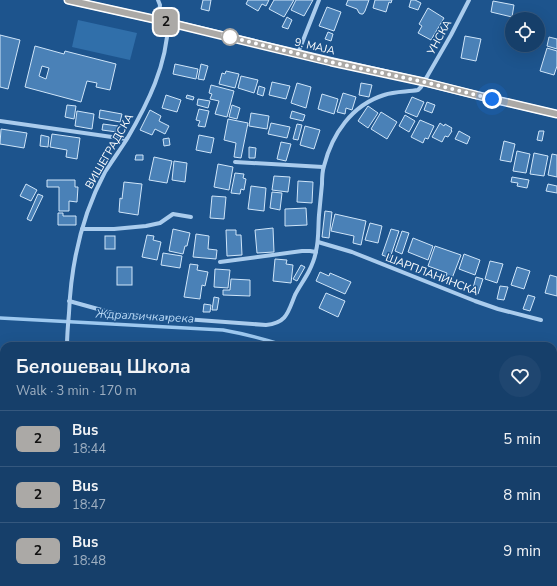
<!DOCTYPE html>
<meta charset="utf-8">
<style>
body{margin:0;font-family:"Nunito Sans",sans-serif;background:#1f4670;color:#f1f3f6;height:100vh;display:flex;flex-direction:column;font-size:15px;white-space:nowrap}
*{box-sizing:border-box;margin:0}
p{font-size:13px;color:#9eafc1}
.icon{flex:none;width:22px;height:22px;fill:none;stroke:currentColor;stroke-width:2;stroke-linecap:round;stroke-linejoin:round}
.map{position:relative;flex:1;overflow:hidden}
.sheet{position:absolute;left:0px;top:342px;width:557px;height:244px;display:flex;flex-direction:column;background:#163f6a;border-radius:12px 12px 0 0;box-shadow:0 4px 16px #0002,0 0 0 1px #35587e}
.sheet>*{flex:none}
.badge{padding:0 8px;border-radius:6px;font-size:14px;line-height:26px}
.fabs{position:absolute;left:505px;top:12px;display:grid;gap:8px}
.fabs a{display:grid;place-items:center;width:40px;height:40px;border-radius:50%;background:#163f6a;box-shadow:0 4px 16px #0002,0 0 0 1px #35587e;font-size:20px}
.you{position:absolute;width:20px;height:20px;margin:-10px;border:3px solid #fff;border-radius:50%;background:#1a73e8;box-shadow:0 0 0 6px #1a73e833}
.map>.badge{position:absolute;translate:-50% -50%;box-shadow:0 0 0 2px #fff}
.round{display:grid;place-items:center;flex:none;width:42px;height:42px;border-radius:21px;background:#1f4670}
.overview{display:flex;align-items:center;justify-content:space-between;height:68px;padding:0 16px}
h1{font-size:19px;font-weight:700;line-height:30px}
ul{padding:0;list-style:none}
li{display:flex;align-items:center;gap:12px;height:56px;padding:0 16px;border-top:1px solid #35587e}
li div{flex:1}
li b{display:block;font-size:15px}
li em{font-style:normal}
li .badge{min-width:44px;font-weight:700;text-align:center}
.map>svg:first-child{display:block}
.green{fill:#306faa}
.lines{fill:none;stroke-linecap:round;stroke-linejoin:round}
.stream{stroke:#9dc8ef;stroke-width:3.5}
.building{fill:#4a81b7;stroke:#cfe5f9;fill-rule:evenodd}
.minor{stroke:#aacced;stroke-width:4}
.secondary{stroke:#d6e7f9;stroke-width:8}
.line-casing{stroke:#fff;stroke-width:9}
.line{stroke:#aba9a6;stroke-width:6}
.walk{stroke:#fff;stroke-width:4;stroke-dasharray:0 7.2}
.stop-dot{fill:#fff;stroke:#aba9a6;stroke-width:2}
.labels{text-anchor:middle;stroke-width:3;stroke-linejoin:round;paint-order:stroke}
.street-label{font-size:11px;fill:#fff;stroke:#1d548d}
.water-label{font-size:12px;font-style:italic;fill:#b6d6f4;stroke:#1d548d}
</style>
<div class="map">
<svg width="557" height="586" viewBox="0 0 557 586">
<rect width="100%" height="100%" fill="#1d548d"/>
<!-- green -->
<polygon class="green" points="78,20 137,33 130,60 72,47"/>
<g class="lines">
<!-- stream -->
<g class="stream">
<path d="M 0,318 L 223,330 C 245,334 265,339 286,346"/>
<polyline points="553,397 557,396"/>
</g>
</g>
<!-- building -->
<g class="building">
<polygon points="203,0 211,0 209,11 201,9"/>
<polygon points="248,0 269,0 266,6 262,4 258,11 246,4"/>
<polygon points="274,0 294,0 284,17 269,9"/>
<polygon points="296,0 313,0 304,16 291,10"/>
<polygon points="348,0 369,0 365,11 363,14 361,14 359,13 357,9 346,5"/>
<polygon points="375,0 392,0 391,3 389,2 386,12 373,8"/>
<polygon points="411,0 415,0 421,3 418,10 409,7"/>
<polygon points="493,1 514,5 512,17 491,12"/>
<polygon points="327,7 341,12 334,31 319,26"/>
<polygon points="428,8 444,18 431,40 418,33 422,26 419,24"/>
<polygon points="287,17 292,20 288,29 282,27"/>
<polygon points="328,32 333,34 331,41 325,39"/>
<polygon points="0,35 20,40 8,89 0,87"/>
<polygon points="465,36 481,39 476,61 461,58"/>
<polygon points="549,37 557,39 557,49 547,46"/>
<path d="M 35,46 L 64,54 L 65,51 L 116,64 L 110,90 L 96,87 L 97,83 L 87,81 L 81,102 L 25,87 ZM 42,66 L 49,68 L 46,79 L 39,76 Z"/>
<polygon points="547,48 557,51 557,66 554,75 540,71"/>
<polygon points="175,64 198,69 196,79 173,74"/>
<polygon points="201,64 208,66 204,80 198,79"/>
<polygon points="226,71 239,74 235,88 219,84 222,73 225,74"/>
<polygon points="241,76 258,80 254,93 238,88"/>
<polygon points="272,82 290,86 286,99 269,95"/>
<polygon points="297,83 311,87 306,108 291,103"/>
<polygon points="361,83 372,85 369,97 359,95"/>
<polygon points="211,85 234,91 227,117 215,114 219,101 210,99 212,94 209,93"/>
<polygon points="259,86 265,88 263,96 257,94"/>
<polygon points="343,93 356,97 352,110 346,108 345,114 337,112"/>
<polygon points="322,94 338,99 334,114 318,109"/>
<polygon points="166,95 181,100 177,112 162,108"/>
<polygon points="187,95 194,97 193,100 186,98"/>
<polygon points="412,97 424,102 417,117 405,112"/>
<polygon points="198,99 210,101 208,108 197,105"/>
<polygon points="427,102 435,105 432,113 424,110"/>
<polygon points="67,105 76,106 74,119 65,117"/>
<polygon points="232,105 240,108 237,119 229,117"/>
<polygon points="368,106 378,113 368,128 358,121"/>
<polygon points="199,109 209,111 205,127 198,126 200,121 196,120"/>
<polygon points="100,110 122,114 120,122 99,118"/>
<polygon points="150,110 161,116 159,121 169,126 165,134 155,129 152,135 140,130"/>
<polygon points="77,111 94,114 92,129 75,126"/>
<polygon points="292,111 305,115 303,121 290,118"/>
<polygon points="381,112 397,122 387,139 371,129"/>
<polygon points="251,113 269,116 267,129 249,126"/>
<polygon points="405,115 415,121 409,132 399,126"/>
<polygon points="228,119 248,123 241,158 234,157 236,143 224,140"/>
<polygon points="420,120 434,126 428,139 425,138 423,143 411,137"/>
<polygon points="271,123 290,127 287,138 268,134"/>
<polygon points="440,123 444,126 445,124 452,128 451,130 452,131 448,137 445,136 442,142 432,137"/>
<polygon points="103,124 118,126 117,132 102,130"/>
<polygon points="297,124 302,125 298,140 293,139"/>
<polygon points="305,126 320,130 314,149 300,145"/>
<polygon points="1,129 27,133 24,148 0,144"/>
<polygon points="459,131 470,137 467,144 455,139"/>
<polygon points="539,131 544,131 542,141 537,140"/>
<polygon points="52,134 80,138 77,159 66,157 67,150 50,147"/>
<polygon points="41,135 49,137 48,147 40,146"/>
<polygon points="199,135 214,138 211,153 196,150"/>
<polygon points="169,138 170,145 164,146 163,139"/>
<polygon points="504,141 515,144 511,162 500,160"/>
<polygon points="281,142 291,144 286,161 277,159"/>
<polygon points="249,147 256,148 255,158 249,158"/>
<polygon points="517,151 530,154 526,173 513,171"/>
<polygon points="534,153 548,156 544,176 530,174"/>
<polygon points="552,154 557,155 557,177 548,175"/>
<polygon points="136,155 143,155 143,160 135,160"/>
<polygon points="154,157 172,161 167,183 149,180"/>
<polygon points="174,161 187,163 185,182 172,180"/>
<polygon points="218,164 233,167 229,190 214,187"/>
<polygon points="235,173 244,174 243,178 246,179 244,190 241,189 240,194 231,193"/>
<polygon points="274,176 290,177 288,192 272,190"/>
<polygon points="512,177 529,180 527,188 517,186 518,183 511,182"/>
<polygon points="47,180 75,180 75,187 78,187 77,202 69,201 69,211 59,211 59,187 47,187"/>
<polygon points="298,181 313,182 312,203 297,202"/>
<polygon points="124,182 142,184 138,215 119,212 120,198 122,199"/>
<polygon points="26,184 37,190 31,201 20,196"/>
<polygon points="548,184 557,186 557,193 546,191"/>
<polygon points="251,186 266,188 264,211 248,209"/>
<polygon points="272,192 282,193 280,210 270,208"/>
<polygon points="38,194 43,196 31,221 27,219"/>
<polygon points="212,196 226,197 224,219 210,218"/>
<polygon points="306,208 307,225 285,226 285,209"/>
<polygon points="325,211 332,212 329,238 322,237"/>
<polygon points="58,213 63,213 63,216 76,216 76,225 58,225"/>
<polygon points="335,214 366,221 361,245 353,243 354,236 331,231"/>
<polygon points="370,223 382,226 378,243 365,240"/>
<polygon points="273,228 274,252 257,253 255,230"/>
<polygon points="173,229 190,233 187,246 185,246 183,254 169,251"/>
<polygon points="391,229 399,231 390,258 382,255"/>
<polygon points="226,230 236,230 236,235 241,235 242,255 227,256"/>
<polygon points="402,231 409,233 402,254 395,251"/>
<polygon points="196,234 209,236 208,249 217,250 216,259 193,257"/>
<polygon points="147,235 154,236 153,240 161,242 157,260 142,257"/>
<rect x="105" y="236" width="10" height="13"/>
<polygon points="413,238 433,246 428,260 408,252"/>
<polygon points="435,246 461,255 451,281 445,279 447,273 428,266"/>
<polygon points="163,253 182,256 180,268 161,265"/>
<polygon points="464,254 480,260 475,275 459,269"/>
<polygon points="275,259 287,260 286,264 293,265 291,283 273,281"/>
<polygon points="490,261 503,264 497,283 485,279"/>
<polygon points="190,264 198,265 197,270 208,272 205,286 202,285 200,299 184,297"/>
<polygon points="301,265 305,267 297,281 293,279"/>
<rect x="117" y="267" width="15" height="18"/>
<polygon points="517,267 530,271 524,289 511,285"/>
<polygon points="215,269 230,270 228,288 214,287"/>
<polygon points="320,272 329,276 330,273 351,282 345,294 316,281"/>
<polygon points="550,275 557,277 557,296 545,293"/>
<polygon points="476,277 483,279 478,294 472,292"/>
<polygon points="231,279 250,280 250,296 223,295 223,290 230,290"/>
<polygon points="500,286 508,287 504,300 497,299"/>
<polygon points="326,293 345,301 338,317 319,308"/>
<polygon points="528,295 535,297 530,311 523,309"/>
<polygon points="214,297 219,298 217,310 212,310"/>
<polygon points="204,304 211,305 210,312 203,312"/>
</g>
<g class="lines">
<!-- minor -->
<g class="minor">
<polyline points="158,20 160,5 158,0"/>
<polyline points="298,53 319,0"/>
<polyline points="0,121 126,139"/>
<polyline points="235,162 323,167"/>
<polyline points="82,229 114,229 146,226 160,223 173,214 191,217"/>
<polyline points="318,242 352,252 475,301 498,309 541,320"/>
<polyline points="220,262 302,251 310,251 316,252"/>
<path d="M 69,301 L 116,314 L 266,325 C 287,323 288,312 295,295 C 299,287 305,279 309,271 C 312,265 315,258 316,251 C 319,239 318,227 319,215 C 320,204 321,194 322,184 C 322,178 322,172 324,166 C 332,134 352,105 384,95 C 395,91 407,92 418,90 L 421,87 L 451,35 L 469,0"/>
<path d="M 67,346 C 67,335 68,324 69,313 C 71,264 82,215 105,172 C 112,161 120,150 127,139 C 148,103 167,65 168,23"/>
<polyline points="0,390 4,394"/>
<polyline points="0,585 2,586"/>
<polyline points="92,586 92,582"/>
</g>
<!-- secondary -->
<polyline class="secondary" points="68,0 158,20 331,61 424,82 492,99 557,114"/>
</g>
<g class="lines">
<defs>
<polyline id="line" points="68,0 158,20 331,62 424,82 492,99 557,114"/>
</defs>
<!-- line casing -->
<use href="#line" class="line-casing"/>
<!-- line -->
<use href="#line" class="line"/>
<!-- walk -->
<polyline class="walk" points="230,37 222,35 331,62 424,82 492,99"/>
</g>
<!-- markers -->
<circle class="stop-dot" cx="230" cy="37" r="8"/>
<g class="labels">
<!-- street labels -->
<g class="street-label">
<text transform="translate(439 37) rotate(-61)" y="4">УНСКА</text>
<text transform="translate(315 46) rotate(13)" y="4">9. МАЈА</text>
<text transform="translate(109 151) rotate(-60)" y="4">ВИШЕГРАДСКА</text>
<text transform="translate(432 274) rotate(21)" y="4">ШАРПЛАНИНСКА</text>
</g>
<!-- water labels -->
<g class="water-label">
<text transform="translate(145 316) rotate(3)" y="4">Ждраљичка река</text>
</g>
</g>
</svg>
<div class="fabs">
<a><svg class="icon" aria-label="locate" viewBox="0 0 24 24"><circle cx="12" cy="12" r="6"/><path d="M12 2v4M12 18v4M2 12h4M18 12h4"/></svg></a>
</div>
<div class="you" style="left:492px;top:99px"></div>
<b class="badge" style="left:166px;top:22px;background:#aba9a6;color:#111">2</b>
<section class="sheet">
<div class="overview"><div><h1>Белошевац Школа</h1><p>Walk · 3 min · 170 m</p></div><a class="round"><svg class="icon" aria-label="heart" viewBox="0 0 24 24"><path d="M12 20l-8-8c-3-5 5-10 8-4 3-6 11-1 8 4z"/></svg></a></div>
<ul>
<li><span class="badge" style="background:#aba9a6;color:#111">2</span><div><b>Bus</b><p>18:44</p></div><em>5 min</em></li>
<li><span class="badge" style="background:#aba9a6;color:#111">2</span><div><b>Bus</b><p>18:47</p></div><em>8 min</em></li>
<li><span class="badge" style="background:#aba9a6;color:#111">2</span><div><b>Bus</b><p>18:48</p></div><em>9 min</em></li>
</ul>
</section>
</div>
